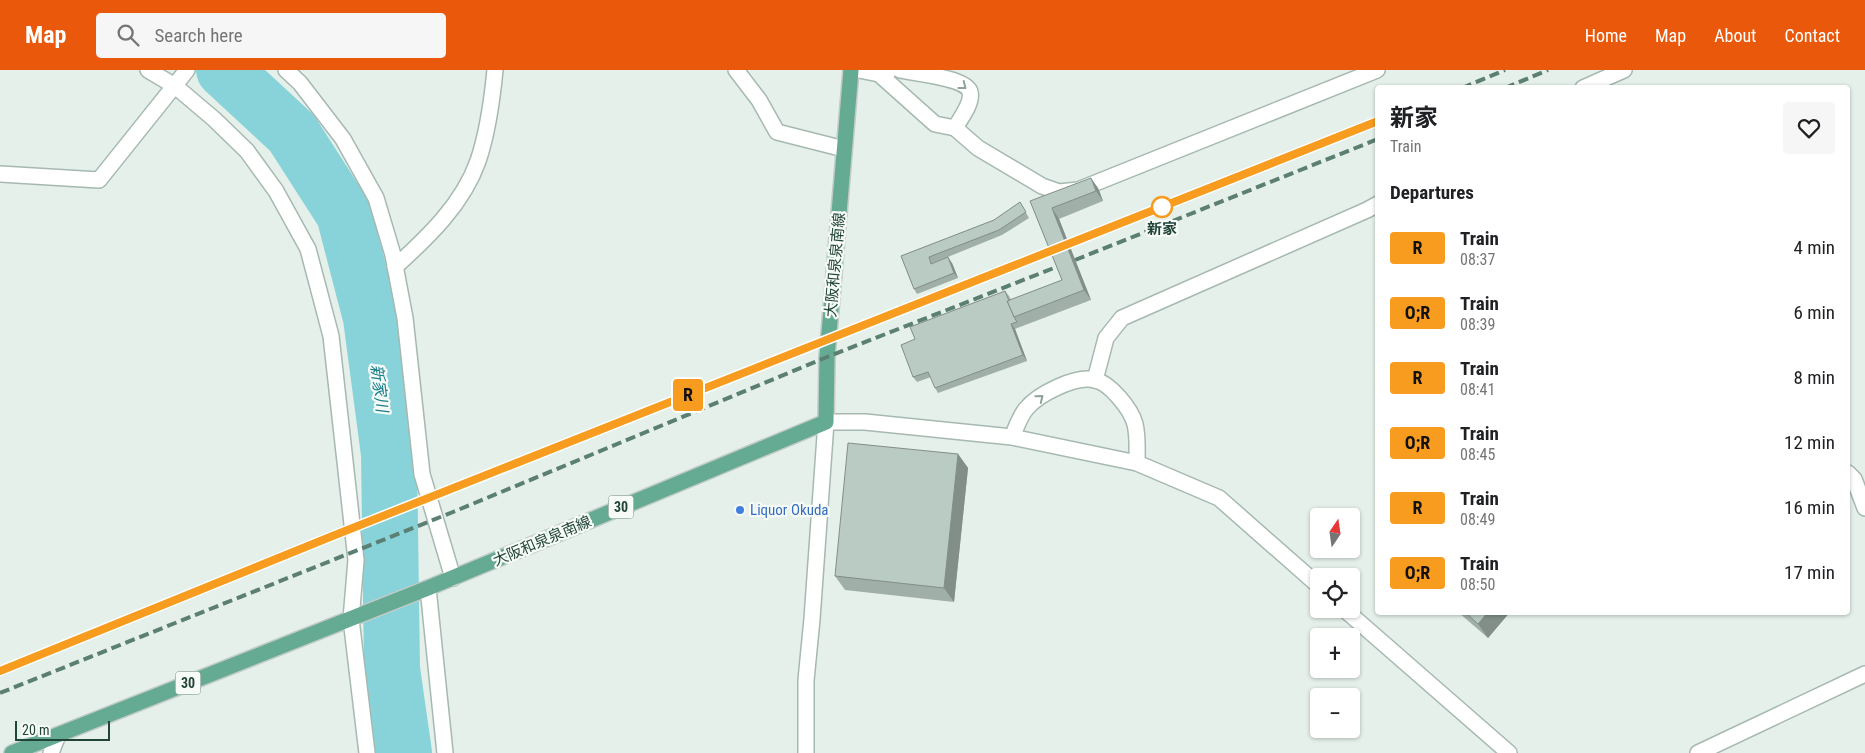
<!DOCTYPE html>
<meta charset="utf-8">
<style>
body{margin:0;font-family:"Roboto Condensed","Noto Sans JP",sans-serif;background:#f6f6f6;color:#202124;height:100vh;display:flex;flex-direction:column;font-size:19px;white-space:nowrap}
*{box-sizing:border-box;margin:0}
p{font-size:16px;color:#757577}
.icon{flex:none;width:28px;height:28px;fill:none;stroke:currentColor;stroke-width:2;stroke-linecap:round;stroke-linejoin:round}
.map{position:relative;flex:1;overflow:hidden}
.panel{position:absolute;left:1375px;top:15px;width:475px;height:530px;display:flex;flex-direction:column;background:#fff;border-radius:5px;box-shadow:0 1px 4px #0004}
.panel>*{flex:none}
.badge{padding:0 10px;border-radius:4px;font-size:18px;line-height:32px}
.needle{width:32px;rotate:13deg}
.fabs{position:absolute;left:1310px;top:438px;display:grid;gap:10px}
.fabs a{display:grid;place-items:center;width:50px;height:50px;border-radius:5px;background:#fff;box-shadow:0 1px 4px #0004;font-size:25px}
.scale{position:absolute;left:15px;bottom:12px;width:95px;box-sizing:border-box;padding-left:5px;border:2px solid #214438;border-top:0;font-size:14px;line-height:18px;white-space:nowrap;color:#214438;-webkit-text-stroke:4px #f6fbf8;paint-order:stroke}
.map>.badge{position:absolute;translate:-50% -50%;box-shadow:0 0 0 2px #fff}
h2{padding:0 15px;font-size:19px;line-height:45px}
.round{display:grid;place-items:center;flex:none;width:52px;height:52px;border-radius:5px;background:#f6f6f6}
.headline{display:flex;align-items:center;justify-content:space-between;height:85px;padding:0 15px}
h1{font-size:24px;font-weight:700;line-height:38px}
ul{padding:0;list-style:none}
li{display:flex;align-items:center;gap:15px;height:65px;padding:0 15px}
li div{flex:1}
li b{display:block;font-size:19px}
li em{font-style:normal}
li .badge{min-width:55px;font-weight:700;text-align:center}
header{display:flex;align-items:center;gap:30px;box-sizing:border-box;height:70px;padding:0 25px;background:#ea580c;color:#fff}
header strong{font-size:24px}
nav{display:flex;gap:28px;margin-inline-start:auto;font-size:18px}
.search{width:350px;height:45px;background:#f6f6f6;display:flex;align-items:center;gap:12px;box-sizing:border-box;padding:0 18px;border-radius:5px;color:#757577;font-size:19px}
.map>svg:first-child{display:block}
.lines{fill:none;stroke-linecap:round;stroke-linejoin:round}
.river{stroke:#88d3da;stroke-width:56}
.minor-casing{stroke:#a6b9b1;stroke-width:18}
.major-casing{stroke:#c1cbc7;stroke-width:18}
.minor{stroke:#fff;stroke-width:15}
.major{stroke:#65aa93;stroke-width:15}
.rail{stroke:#5c7f73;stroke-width:4;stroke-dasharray:10 5;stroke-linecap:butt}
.wall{fill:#a0afa8}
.shaded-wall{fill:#828e88}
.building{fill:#bacbc3;stroke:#828e88}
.oneway{stroke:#90a29c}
.line-casing{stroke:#fff;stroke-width:11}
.line{stroke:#f79c1f;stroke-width:8}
.stop-dot{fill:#fff;stroke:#f79c1f;stroke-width:2.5}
.shop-dot{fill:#3f7fe0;stroke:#f6fbf8;stroke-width:2}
.labels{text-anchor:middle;stroke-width:4.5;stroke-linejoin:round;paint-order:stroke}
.shield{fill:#f6fbf8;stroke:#617b72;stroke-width:1}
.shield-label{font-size:14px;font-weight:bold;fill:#214438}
.stop-label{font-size:15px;font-weight:bold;fill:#214438;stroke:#f6fbf8}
.street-label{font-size:15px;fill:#214438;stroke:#f6fbf8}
.shop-label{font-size:15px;fill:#366cbe;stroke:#f6fbf8;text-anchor:start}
.water-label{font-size:16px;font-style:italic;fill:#147d88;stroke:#f6fbf8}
</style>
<header>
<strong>Map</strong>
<div class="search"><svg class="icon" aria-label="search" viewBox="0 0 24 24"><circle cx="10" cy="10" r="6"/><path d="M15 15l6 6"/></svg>Search here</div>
<nav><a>Home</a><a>Map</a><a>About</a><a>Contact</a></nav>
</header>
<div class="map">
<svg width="1865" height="683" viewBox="0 0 1865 683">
<rect width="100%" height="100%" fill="#e5f0ea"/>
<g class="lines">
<!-- river -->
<polyline class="river" points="224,0 292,63 344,144 371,248 389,384 392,599 404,683"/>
<defs>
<g id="minor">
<polyline points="148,0 175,16 214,49 247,81 276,121 308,179 331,266 356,490 351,549 367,683"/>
<polyline points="286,0 300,13 343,69 376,128 393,185 405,248 422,404 453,508"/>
<polyline points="736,0 759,30 777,62 844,79"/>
<polyline points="859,0 879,4 888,2"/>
<path d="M 879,4 L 935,54 L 955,58 C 960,49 973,33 970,22 C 967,8 914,3 900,0"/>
<polyline points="1583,18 1624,0"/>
<polyline points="955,58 978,78 1042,116 1059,122 1078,120 1377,0"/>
<polyline points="0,104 99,110 187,0"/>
<path d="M 395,197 C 428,167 463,134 478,91 C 488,62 492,31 495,0"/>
<polyline points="1095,310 1106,268 1122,248 1367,140 1378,134"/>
<path d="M 1012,367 C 1016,358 1020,346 1026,339 C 1038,324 1076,305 1095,310 C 1110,313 1131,339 1135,354 C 1138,366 1137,381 1137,393"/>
<polyline points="1848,403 1854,409 1865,438"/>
<polyline points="428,518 445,683"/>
<polyline points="1344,539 1509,683"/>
<polyline points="51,683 58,665"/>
<polyline points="806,683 806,610 812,549 826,352 865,352 1012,367 1137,393 1219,428 1319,516"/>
<polyline points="1698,683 1865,604"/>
</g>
<polyline id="major" points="12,683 428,518 826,352 827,287 851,0"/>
</defs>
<!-- minor casing -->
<use href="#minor" class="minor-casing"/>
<!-- major casing -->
<use href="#major" class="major-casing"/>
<!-- minor -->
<use href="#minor" class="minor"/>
<!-- major -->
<use href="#major" class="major"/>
<!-- rail -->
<g class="rail">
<polyline points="1462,18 1505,0"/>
<polyline points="1505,18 1548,0"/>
<polyline points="1068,174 1378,51"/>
<polyline points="1075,190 1378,69"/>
<polyline points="0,601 335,465 1053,180"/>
<polyline points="0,623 453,442 827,287 1059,196"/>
</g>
</g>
<!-- wall -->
<g class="wall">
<polygon points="1098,118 1103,131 1059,149 1091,230 1015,259 1027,291 938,323 935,318 931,307 917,312 913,307 915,269 1005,221 1009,226 1011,230 1062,210 1030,131"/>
<polygon points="1020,132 1029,148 1002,165 933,193 952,193 958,208 917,224 914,219 901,186 994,150"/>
<polygon points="958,384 968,398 954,532 845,520 835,506"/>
<polygon points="1458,542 1510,542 1488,568"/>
</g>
<!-- shaded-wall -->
<g class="shaded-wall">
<polygon points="1091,108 1098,118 1103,131 1096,121"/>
<polygon points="1052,138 1059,149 1091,230 1084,220"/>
<polygon points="948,187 952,193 958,208 954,203"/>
<polygon points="1011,254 1015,259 1027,291 1023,285"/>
<polygon points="958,384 968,398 954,532 944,518"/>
<polygon points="1488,542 1510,542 1488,568 1478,554"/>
</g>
<!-- building -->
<g class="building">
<polygon points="1091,108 1096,121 1052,138 1084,220 1014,247 1007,231 1062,210 1030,131"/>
<polygon points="1020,132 1026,142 999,160 929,187 931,194 948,187 954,203 914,219 901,186 994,150"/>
<polygon points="1005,221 1009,231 1007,231 1014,247 1017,252 1011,254 1023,285 935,318 928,302 913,307 901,275 915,269 910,257"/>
<polygon points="848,373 958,384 944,518 835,506"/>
<polygon points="1465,542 1488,542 1478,554"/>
</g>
<!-- one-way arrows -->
<defs><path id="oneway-chevron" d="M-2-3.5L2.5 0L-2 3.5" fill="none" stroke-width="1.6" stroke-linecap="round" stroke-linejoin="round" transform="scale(1.25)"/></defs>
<g class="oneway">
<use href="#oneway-chevron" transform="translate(963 16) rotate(38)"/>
<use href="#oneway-chevron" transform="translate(1040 328) rotate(-39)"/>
</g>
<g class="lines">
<defs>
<polyline id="line" points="0,601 335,465 1378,51"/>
</defs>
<!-- line casing -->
<use href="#line" class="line-casing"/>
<!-- line -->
<use href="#line" class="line"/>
</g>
<!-- markers -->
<circle class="stop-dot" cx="1162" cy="137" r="10"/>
<circle class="shop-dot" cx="740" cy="440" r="5"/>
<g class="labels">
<!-- shield labels -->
<g class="shield">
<rect x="608.5" y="425.5" width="25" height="23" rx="4"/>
<rect x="175.5" y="601.5" width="25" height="23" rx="4"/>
</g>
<g class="shield-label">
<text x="621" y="442">30</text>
<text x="188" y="618">30</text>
</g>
<!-- stop labels -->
<g class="stop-label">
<text x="1162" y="164">新家</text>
</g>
<!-- street labels -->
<g class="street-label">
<text transform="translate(835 195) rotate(-85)" y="5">大阪和泉泉南線</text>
<text transform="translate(542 471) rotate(-23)" y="5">大阪和泉泉南線</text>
</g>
<!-- shop labels -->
<g class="shop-label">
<text x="750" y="445">Liquor Okuda</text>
</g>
<!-- water labels -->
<g class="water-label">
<text transform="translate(380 318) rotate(83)" y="6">新家川</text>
</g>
</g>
</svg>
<div class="fabs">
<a><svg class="needle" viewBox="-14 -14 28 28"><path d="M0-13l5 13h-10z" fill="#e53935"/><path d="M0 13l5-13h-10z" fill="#757577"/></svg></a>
<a><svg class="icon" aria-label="locate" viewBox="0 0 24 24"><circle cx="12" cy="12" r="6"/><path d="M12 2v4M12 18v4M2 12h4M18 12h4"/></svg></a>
<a>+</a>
<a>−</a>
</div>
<div class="scale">20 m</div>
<b class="badge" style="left:688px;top:325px;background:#f79c1f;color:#111">R</b>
<section class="panel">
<div class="headline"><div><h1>新家</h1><p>Train</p></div><a class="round"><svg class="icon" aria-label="heart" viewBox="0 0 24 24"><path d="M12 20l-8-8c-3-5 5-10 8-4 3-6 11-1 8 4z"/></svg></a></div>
<h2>Departures</h2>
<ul>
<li><span class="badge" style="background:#f79c1f;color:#111">R</span><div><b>Train</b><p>08:37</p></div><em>4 min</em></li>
<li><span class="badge" style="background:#f79c1f;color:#111">O;R</span><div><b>Train</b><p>08:39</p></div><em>6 min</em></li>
<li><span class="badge" style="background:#f79c1f;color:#111">R</span><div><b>Train</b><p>08:41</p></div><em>8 min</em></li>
<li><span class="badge" style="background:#f79c1f;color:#111">O;R</span><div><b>Train</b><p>08:45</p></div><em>12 min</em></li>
<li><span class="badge" style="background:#f79c1f;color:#111">R</span><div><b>Train</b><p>08:49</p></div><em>16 min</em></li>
<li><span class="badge" style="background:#f79c1f;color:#111">O;R</span><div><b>Train</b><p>08:50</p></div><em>17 min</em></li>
</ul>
</section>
</div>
